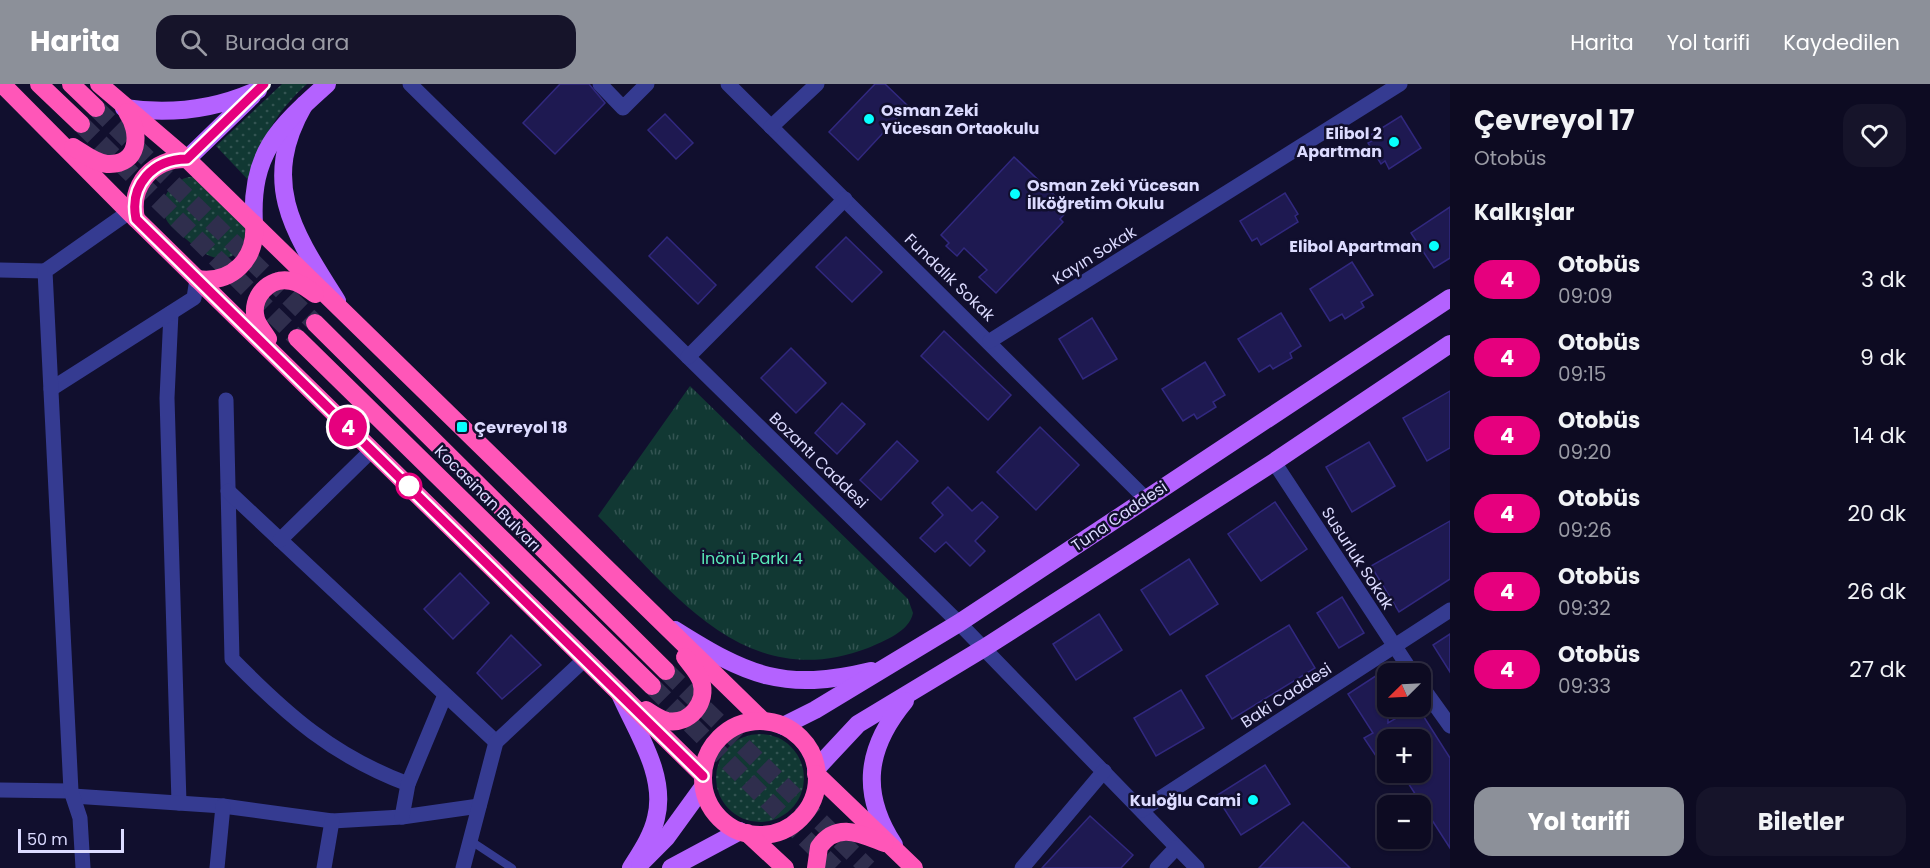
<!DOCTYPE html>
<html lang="tr">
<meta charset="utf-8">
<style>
body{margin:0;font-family:Poppins,sans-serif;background:#16142a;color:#f1f3f6;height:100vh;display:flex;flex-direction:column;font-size:22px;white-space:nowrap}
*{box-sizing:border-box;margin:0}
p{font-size:20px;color:#9a9ba5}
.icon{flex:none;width:33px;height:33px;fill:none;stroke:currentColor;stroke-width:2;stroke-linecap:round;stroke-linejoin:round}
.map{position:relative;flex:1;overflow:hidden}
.details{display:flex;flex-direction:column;background:#0d0b22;width:480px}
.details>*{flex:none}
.badge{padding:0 12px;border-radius:20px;font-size:21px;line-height:39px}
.needle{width:39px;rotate:246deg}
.tools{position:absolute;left:1377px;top:579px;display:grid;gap:12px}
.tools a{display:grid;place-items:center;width:54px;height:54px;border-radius:12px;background:#0d0b22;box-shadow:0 2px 4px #0004,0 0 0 2px #2d2b40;font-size:30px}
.scale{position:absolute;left:18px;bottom:15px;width:106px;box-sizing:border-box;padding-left:6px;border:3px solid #dcdbff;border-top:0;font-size:16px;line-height:21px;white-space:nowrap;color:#dcdbff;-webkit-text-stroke:4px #110f2e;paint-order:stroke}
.map>.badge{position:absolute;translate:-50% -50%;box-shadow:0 0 0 3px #fff}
h2{padding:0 24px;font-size:22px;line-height:54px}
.round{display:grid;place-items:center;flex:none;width:63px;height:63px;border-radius:18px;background:#16142a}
.headline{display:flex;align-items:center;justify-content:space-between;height:102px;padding:0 24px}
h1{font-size:28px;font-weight:700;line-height:45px}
.cta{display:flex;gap:12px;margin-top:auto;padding:12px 24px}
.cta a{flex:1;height:69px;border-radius:18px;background:#8c9099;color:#fff;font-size:24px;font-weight:700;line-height:69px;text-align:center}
.cta a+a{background:#16142a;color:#f1f3f6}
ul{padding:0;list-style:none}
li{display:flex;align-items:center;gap:18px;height:78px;padding:0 24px}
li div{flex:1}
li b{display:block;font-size:22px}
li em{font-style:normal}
li .badge{min-width:66px;font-weight:700;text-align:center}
header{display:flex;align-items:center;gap:36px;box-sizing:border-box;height:84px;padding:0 30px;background:#8c9099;color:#fff}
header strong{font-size:28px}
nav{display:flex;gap:33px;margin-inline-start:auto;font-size:21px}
.search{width:420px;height:54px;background:#16142a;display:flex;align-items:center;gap:15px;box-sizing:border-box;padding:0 21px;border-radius:18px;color:#9a9ba5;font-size:22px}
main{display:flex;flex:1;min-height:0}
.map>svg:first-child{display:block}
.grass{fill:url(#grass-dots)}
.park{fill:url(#park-tufts)}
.building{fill:#1e1951;stroke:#31287f;stroke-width:1.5}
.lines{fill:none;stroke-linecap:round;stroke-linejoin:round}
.highway-tunnel{stroke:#2f2e4d;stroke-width:18;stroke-dasharray:18 9;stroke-linecap:butt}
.lane{stroke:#353b91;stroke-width:8}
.street{stroke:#353b91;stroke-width:15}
.primary{stroke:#b462ff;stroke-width:18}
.highway{stroke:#ff56b8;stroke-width:18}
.line-casing{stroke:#fff;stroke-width:14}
.line{stroke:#e6007e;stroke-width:9}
.poi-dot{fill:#07fffe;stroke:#110f2e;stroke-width:2}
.stop-dot{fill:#fff;stroke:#e6007e;stroke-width:3}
.labels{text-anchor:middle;stroke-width:5;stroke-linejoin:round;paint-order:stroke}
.poi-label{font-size:16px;font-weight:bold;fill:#dcdbff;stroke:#110f2e;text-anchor:start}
.street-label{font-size:16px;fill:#dcdbff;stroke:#110f2e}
.park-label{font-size:16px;fill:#5aecb9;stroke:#110f2e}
</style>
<header>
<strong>Harita</strong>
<div class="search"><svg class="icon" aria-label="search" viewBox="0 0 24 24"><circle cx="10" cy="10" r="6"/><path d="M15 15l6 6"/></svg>Burada ara</div>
<nav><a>Harita</a><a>Yol tarifi</a><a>Kaydedilen</a></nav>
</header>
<main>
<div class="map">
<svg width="1450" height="784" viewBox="0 0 1450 784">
<defs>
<pattern id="grass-dots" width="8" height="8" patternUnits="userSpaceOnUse" patternTransform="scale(1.5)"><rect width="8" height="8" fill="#113833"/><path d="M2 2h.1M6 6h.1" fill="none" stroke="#335452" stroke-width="1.8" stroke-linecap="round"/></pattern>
<pattern id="park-tufts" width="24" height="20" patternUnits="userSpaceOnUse" patternTransform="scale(1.5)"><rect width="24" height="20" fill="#113833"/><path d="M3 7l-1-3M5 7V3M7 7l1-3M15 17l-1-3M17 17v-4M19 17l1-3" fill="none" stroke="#335452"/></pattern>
</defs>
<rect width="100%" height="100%" fill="#110f2e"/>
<!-- grass -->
<g class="grass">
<path d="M 282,0 L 307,0 C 273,31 262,55 251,99 L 216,62 Z"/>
<path d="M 189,93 L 196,93 L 246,134 L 244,162 C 224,186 204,171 186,155 C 179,149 170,143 166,135 C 157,116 171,97 189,93 Z"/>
<circle cx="760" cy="694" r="44"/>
</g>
<!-- park -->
<path class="park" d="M 690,302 L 908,515 L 913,529 C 909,548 884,557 868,564 C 745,611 673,508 598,432 Z"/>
<!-- building -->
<g class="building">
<polygon points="560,0 589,0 605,19 555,70 523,39"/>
<polygon points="875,0 885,0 908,22 858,76 829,48"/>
<polygon points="665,30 693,59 676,75 648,46"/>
<polygon points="1401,32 1421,64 1389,85 1385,77 1381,80 1368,59 1372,57 1369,52"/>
<polygon points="1014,73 1069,125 1060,135 1063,138 996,209 979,193 987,186 964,164 957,172 946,162 949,159 941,151"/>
<polygon points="1285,109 1298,130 1295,132 1298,138 1261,161 1257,154 1252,157 1240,137"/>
<polygon points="1450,123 1450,174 1434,184 1411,149"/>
<polygon points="667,153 716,201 698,220 649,172"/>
<polygon points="846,153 882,188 852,218 816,183"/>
<polygon points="1352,178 1373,211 1361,218 1364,223 1345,235 1342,230 1330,237 1310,205"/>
<polygon points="1281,229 1301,262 1290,269 1292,274 1273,285 1270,281 1259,288 1238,255"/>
<polygon points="1092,234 1117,275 1083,295 1059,255"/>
<polygon points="944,247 1011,311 988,336 921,272"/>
<polygon points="791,264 826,299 796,329 761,294"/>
<polygon points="1205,278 1225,311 1213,318 1216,323 1197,335 1194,330 1183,337 1162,305"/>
<polygon points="1450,307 1450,364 1427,377 1403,334"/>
<polygon points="842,319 865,340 837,370 815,349"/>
<polygon points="1040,343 1079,381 1036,426 997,388"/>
<polygon points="897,357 918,377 881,416 860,396"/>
<polygon points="1369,358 1395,402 1352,428 1326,383"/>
<polygon points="948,403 972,427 982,418 998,433 975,457 985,467 970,482 946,458 935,468 920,454 943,431 932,419"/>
<polygon points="1275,418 1307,465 1261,497 1228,450"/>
<polygon points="1450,437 1450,495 1399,528 1371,482"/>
<polygon points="1189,475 1218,520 1170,551 1141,506"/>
<polygon points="460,489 489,519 453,555 424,525"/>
<polygon points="1342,513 1364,549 1339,564 1317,529"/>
<polygon points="1099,530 1122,566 1076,596 1053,560"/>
<polygon points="1289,541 1315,584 1232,635 1206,592"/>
<polygon points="1450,550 1450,588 1433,561"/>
<polygon points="511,551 541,581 502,615 477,589"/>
<polygon points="1388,584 1388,639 1417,622 1450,674 1450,764 1401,688 1420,688 1420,656 1388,656 1388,669 1378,675 1364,654 1373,649 1348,610"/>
<polygon points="1181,606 1204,644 1156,672 1134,634"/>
<polygon points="1265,681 1290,720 1241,751 1216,712"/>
<polygon points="1090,732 1133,771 1121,784 1042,784"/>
<polygon points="1303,738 1350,784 1259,784"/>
</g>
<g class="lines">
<!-- highway-tunnel -->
<g class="highway-tunnel">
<polyline points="96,24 315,239"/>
<polyline points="81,40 297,254"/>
<polyline points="666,587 868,784"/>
<polyline points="652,602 835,784"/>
</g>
<!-- lane -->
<polyline class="lane" points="471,757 512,784"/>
<!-- street -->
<g class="street">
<polyline points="410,0 959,539 1197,784"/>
<polyline points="600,0 623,24 647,0"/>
<polyline points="728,0 1145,414"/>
<polyline points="771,43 817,0"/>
<polyline points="0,186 45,187"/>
<polyline points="171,229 167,314 179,719"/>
<polyline points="990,257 1400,0"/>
<polyline points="688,273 845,115"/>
<polyline points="51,305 194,214 197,195"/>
<path d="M 226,316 L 232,575 C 287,631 333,672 408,700"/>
<polyline points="1274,378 1413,590"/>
<polyline points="228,407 496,658"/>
<polyline points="280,456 372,366"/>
<polyline points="1420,600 1450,642"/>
<polyline points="0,706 71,707"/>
<polyline points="73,712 223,722 332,737 402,733 479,722"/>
<polyline points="1142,726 1450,526"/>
<polyline points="402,733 408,700 445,611"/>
<polyline points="83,784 80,734 71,707 45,187 129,128"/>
<polyline points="217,784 223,722"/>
<polyline points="324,784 332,737"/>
<polyline points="463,784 496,658 585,575"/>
<polyline points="1022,784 1104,687"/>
<polyline points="1157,784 1176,764"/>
</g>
<!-- primary -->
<g class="primary">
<path d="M 304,21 C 259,99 294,149 337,217"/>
<path d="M 124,24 C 171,31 214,26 258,6"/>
<polyline points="187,75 252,12"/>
<path d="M 254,140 C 250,69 278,44 327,0"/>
<path d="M 675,546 C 748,592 784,608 871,587"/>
<path d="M 620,610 C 636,647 667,691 656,734 C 652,752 641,768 631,784"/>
<polyline points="783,642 815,626 959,539 1450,214"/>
<polyline points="816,685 858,640 984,564 1274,378 1450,260"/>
<path d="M 894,761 C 860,709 866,664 905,617"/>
<polyline points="640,780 666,754 703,703"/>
<polyline points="671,784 740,747"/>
</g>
<!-- highway -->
<g class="highway">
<polyline points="2,0 129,128 703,691"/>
<polyline points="39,0 81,40"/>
<polyline points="71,0 96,24"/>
<polyline points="99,0 187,75 762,636"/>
<path d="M 73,63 C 83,69 95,79 107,80 C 140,82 141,48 127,28"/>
<path d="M 136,135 C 129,101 153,74 187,75"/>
<path d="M 197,195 C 232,200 257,175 254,140"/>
<polyline points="315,239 666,587"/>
<polyline points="297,254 652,602"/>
<path d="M 268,255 C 264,248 258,242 256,235 C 250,214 269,192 291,197 C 300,198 308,205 315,210"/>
<path d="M 646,626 C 652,630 659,635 667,637 C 690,641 708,618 701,597 C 698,588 690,580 685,573"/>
<circle cx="760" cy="694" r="57"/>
<polyline points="816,690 914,784"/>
<polyline points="747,749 785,784"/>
<path d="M 816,784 L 819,763 C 837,737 861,750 885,759"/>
</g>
</g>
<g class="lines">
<defs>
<path id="line" d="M 264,0 L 187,75 C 153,75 129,101 136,135 L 703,692"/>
</defs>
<!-- line casing -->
<use href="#line" class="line-casing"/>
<!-- line -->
<use href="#line" class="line"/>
</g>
<!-- markers -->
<g class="poi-dot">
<circle cx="869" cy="35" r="6"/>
<circle cx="1394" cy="58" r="6"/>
<circle cx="1015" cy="110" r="6"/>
<circle cx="1434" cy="162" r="6"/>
<rect x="456" y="337" width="12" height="12" rx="3"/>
<circle cx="1253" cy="716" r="6"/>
</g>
<circle class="stop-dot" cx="409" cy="402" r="12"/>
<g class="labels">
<!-- poi labels -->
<g class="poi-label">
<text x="881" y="32">Osman Zeki<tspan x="881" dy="18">Yücesan Ortaokulu</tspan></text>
<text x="1382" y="55" text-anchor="end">Elibol 2<tspan x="1382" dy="18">Apartman</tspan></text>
<text x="1027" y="107">Osman Zeki Yücesan<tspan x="1027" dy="18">İlköğretim Okulu</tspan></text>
<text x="1422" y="168" text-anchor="end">Elibol Apartman</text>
<text x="474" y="349">Çevreyol 18</text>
<text x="1241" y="722" text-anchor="end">Kuloğlu Cami</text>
</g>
<!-- street labels -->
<g class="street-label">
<text transform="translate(1094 171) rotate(-32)" y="6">Kayın Sokak</text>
<text transform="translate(950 193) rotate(44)" y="6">Fundalık Sokak</text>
<text transform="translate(819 376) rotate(44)" y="6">Bozantı Caddesi</text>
<text transform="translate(488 414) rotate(45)" y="6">Kocasinan Bulvarı</text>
<text transform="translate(1119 432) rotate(-34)" y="6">Tuna Caddesi</text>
<text transform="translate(1358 474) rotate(57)" y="6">Susurluk Sokak</text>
<text transform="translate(1286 611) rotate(-33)" y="6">Baki Caddesi</text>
</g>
<!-- park labels -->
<g class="park-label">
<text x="752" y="480">İnönü Parkı 4</text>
</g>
</g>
</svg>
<div class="tools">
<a><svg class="needle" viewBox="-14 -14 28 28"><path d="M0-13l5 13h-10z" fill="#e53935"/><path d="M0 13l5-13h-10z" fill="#9a9ba5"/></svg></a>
<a>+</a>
<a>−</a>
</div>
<div class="scale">50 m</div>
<b class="badge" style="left:348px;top:343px;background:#e6007e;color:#fff">4</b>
</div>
<section class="details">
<div class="headline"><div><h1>Çevreyol 17</h1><p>Otobüs</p></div><a class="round"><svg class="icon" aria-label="heart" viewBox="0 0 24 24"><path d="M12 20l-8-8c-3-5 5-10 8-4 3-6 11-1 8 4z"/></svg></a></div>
<h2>Kalkışlar</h2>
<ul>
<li><span class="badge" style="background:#e6007e;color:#fff">4</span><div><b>Otobüs</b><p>09:09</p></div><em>3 dk</em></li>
<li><span class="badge" style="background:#e6007e;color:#fff">4</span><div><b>Otobüs</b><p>09:15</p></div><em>9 dk</em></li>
<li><span class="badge" style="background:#e6007e;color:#fff">4</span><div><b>Otobüs</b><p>09:20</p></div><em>14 dk</em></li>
<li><span class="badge" style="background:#e6007e;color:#fff">4</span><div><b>Otobüs</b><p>09:26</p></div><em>20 dk</em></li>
<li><span class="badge" style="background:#e6007e;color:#fff">4</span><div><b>Otobüs</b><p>09:32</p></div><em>26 dk</em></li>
<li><span class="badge" style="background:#e6007e;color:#fff">4</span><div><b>Otobüs</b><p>09:33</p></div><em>27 dk</em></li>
</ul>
<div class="cta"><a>Yol tarifi</a><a>Biletler</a></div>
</section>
</main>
